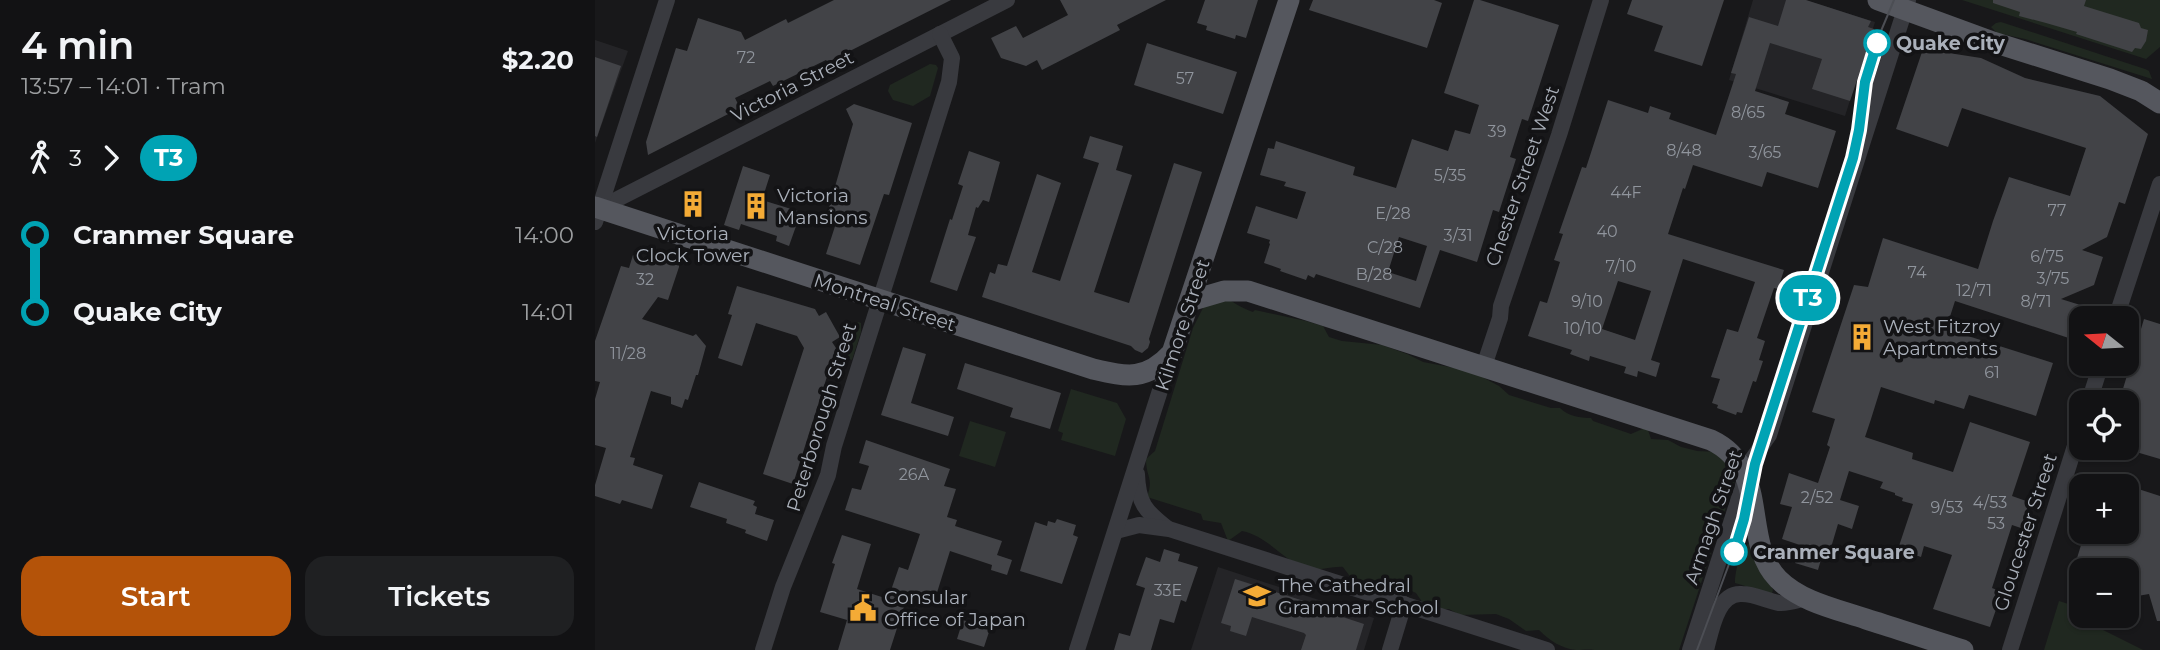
<!DOCTYPE html>
<meta charset="utf-8">
<style>
body{margin:0;font-family:Montserrat,sans-serif;background:#1f2022;color:#f1f3f6;height:100vh;display:flex;flex-direction:column;font-size:26px;white-space:nowrap}
*{box-sizing:border-box;margin:0}
p{font-size:23px;color:#9c9ea0}
.icon{flex:none;width:38px;height:38px;fill:none;stroke:currentColor;stroke-width:2;stroke-linecap:round;stroke-linejoin:round}
.map{position:relative;flex:1;overflow:hidden}
.panel{display:flex;flex-direction:column;background:#121214;width:595px}
.panel>*{flex:none}
.badge{padding:0 14px;border-radius:23px;font-size:24px;line-height:46px}
.needle{width:46px;rotate:288deg}
.controls{position:absolute;left:1474px;top:306px;display:grid;gap:14px}
.controls a{display:grid;place-items:center;width:70px;height:70px;border-radius:14px;background:#121214;box-shadow:0 2px 5px #0004,0 0 0 2px #313234;font-size:35px}
.map>.badge{position:absolute;translate:-50% -50%;box-shadow:0 0 0 4px #fff}
.legs{display:flex;align-items:center;gap:10px;height:77px;padding:0 21px;font-size:23px}
.legs p{margin-inline-start:auto}
.overview{display:flex;align-items:center;justify-content:space-between;height:119px;padding:0 21px}
h1{font-size:38px;font-weight:600;line-height:52px}
.action{display:flex;gap:14px;margin-top:auto;padding:14px 21px}
.action a{flex:1;height:80px;border-radius:21px;background:#b45309;color:#fff;font-size:28px;font-weight:600;line-height:80px;text-align:center}
.action a+a{background:#1f2022;color:#f1f3f6}
ul{padding:0 21px;list-style:none}
li{display:flex;align-items:center;gap:24px;height:77px;font-size:26px}
li i{display:grid;place-items:center;width:10px;height:100%;margin:0 9px;background:currentColor}
li i::after{content:'';width:18px;height:18px;margin:-9px;border:5px solid;border-radius:50%;background:#121214}
li p{margin-inline-start:auto}
li:first-child i{background:linear-gradient(#0000 50%,currentColor 0)}
li:last-child i{background:linear-gradient(currentColor 50%,#0000 0)}
main{display:flex;flex:1;min-height:0}
.map>svg:first-child{display:block}
.built{fill:#242427}
.green{fill:#202820}
.building{fill:#424347;fill-rule:evenodd}
.lines{fill:none;stroke-linecap:round;stroke-linejoin:round}
.minor{stroke:#393a3f;stroke-width:16}
.major{stroke:#55575e;stroke-width:21}
.tram{stroke:#4c4e54;stroke-width:2}
.line-1-casing{stroke:#fff;stroke-width:16}
.line-1{stroke:#00a3b4;stroke-width:10}
.stop-1-dot{fill:#fff;stroke:#00a3b4;stroke-width:3.5}
.labels{text-anchor:middle;stroke-width:7;stroke-linejoin:round;paint-order:stroke}
.number-label{font-size:16px;fill:#90959d}
.stop-label{font-size:19px;font-weight:bold;fill:#aab0ba;stroke:#131315;text-anchor:start}
.street-label{font-size:19px;fill:#aab0ba;stroke:#131315}
.poi-label{font-size:19px;fill:#aab0ba;stroke:#131315;text-anchor:start}
</style>
<main>
<section class="panel">
<div class="overview"><div><h1>4 min</h1><p>13:57 – 14:01 · Tram</p></div><b>$2.20</b></div>
<div class="legs"><svg class="icon" aria-label="walk" viewBox="0 0 24 24"><circle cx="13" cy="4" r="2"/><path d="M13 8l-2 6 4 7M11 14l-3 7M7 12l3-4h3l4 4"/></svg>3<svg class="icon" aria-label="forward" viewBox="0 0 24 24"><path d="M9 5l7 7-7 7"/></svg><b class="badge" style="background:#00a3b4;color:#fff">T3</b></div>
<ul>
<li><i style="color:#00a3b4"></i><b>Cranmer Square</b><p>14:00</p></li>
<li><i style="color:#00a3b4"></i><b>Quake City</b><p>14:01</p></li>
</ul>
<div class="action"><a>Start</a><a>Tickets</a></div>
</section>
<div class="map">
<svg width="1565" height="650" viewBox="0 0 1565 650">
<rect width="100%" height="100%" fill="#18181a"/>
<!-- built -->
<g class="built">
<polygon points="1158,0 1210,0 1280,22 1250,116 1134,80"/>
<polygon points="0,40 33,51 0,143"/>
<polygon points="623,567 779,618 769,650 596,650"/>
</g>
<!-- green -->
<g class="green">
<polygon points="1367,0 1565,0 1565,47 1551,59"/>
<polygon points="1406,22 1550,69 1554,71 1557,79 1430,39 1402,33 1396,27 1401,23"/>
<polygon points="335,64 341,65 343,68 335,96 318,106 298,100 293,91 295,85"/>
<path d="M 624,295 C 637,300 645,308 658,312 L 660,310 L 711,321 L 728,326 L 734,337 L 747,341 L 787,345 L 812,354 L 828,362 L 876,371 L 904,386 L 914,395 L 956,408 L 965,408 C 973,416 985,418 996,418 L 998,421 L 1036,434 L 1052,427 L 1056,439 L 1073,440 L 1086,447 L 1102,451 L 1124,452 L 1140,464 L 1139,483 L 1084,650 L 999,650 C 993,649 988,650 981,650 C 967,649 954,640 944,630 L 931,631 L 914,619 L 901,614 L 865,615 L 854,609 L 840,609 L 830,606 L 821,593 L 806,586 L 780,589 L 757,579 L 748,567 C 737,566 726,571 715,569 C 689,564 676,537 647,531 L 633,541 L 626,523 L 608,520 L 606,514 L 552,497 C 559,477 551,478 551,459 L 560,451 L 598,328 L 611,302 Z"/>
<polygon points="263,322 266,323 266,332 257,360 249,357 259,323"/>
<polygon points="476,389 522,403 531,419 520,456 466,440 468,433 463,431"/>
<polygon points="375,421 411,432 400,467 364,456"/>
<path d="M 1155,542 L 1172,580 L 1178,589 L 1177,594 L 1140,583 C 1140,571 1145,550 1155,542 Z"/>
<polygon points="1464,601 1483,607 1484,618 1548,650 1449,650"/>
</g>
<!-- building -->
<g class="building">
<polygon points="239,0 356,0 233,62 231,60 178,86 175,81 140,98 145,108 53,155 51,142 81,48 92,51 103,18 146,32 150,40 191,19 193,23"/>
<polygon points="465,0 571,0 522,25 525,30 447,70 442,60 431,66 406,58 396,38 421,26 428,38 473,15"/>
<polygon points="610,0 663,0 651,38 641,35 640,39 611,30 612,26 602,23"/>
<polygon points="718,0 839,0 847,3 832,48 714,10"/>
<path d="M 879,0 L 885,0 L 964,25 L 933,121 L 927,119 L 915,157 L 921,159 L 904,212 L 898,210 L 882,262 L 845,250 L 825,308 L 721,274 L 719,278 L 713,275 L 711,280 L 685,271 L 686,269 L 669,263 L 675,244 L 674,243 L 675,240 L 652,233 L 661,206 L 702,219 L 711,192 L 689,186 L 691,182 L 665,175 L 673,148 L 679,149 L 681,141 L 760,167 L 758,175 L 801,188 L 817,139 L 853,151 L 860,130 L 875,134 L 884,105 L 849,93 ZM 804,237 L 832,246 L 821,281 L 793,272 Z"/>
<polygon points="1037,0 1129,0 1107,66 1059,51 1068,26 1032,14"/>
<path d="M 1191,0 L 1211,0 L 1276,21 L 1273,27 L 1279,29 L 1255,101 L 1217,89 L 1227,59 L 1175,43 L 1160,91 L 1194,102 L 1190,114 L 1241,131 L 1223,188 L 1172,172 L 1167,187 L 1098,165 L 1090,189 L 1088,188 L 1073,234 L 1189,270 L 1183,289 L 1179,288 L 1162,338 L 1170,341 L 1164,360 L 1168,361 L 1161,382 L 1158,381 L 1147,413 L 1142,412 L 1141,415 L 1122,408 L 1123,405 L 1117,403 L 1125,379 L 1116,377 L 1132,329 L 1143,332 L 1160,282 L 1088,259 L 1056,360 L 1065,363 L 1061,377 L 1043,371 L 1042,377 L 1029,373 L 1031,367 L 995,356 L 994,361 L 975,354 L 977,350 L 933,336 L 945,301 L 952,303 L 965,262 L 959,260 L 968,234 L 964,233 L 987,167 L 991,168 L 1013,100 L 1053,113 L 1055,106 L 1076,113 L 1074,119 L 1121,135 L 1141,74 L 1136,73 L 1154,17 L 1183,26 ZM 1023,281 L 1056,291 L 1040,340 L 1007,329 Z"/>
<polygon points="1398,0 1491,0 1489,6 1544,23 1546,28 1553,30 1551,41 1546,49 1540,48 1537,52 1481,34 1482,32 1451,23 1424,16 1425,12 1398,3"/>
<polygon points="552,43 642,72 628,114 539,85"/>
<polygon points="1328,49 1386,58 1430,78 1505,96 1553,134 1530,204 1524,202 1512,237 1487,250 1508,257 1499,285 1466,299 1511,313 1511,318 1486,318 1486,342 1360,301 1351,329 1458,363 1441,416 1374,395 1369,409 1340,400 1339,404 1286,387 1276,419 1270,437 1318,453 1317,459 1358,472 1375,422 1435,442 1417,496 1434,502 1426,528 1417,525 1397,588 1407,592 1395,627 1338,609 1357,555 1329,546 1326,557 1303,549 1318,504 1307,501 1308,498 1300,495 1300,493 1285,488 1288,482 1254,471 1245,500 1264,506 1257,529 1243,524 1235,551 1229,549 1223,570 1200,563 1205,545 1187,539 1197,507 1185,504 1194,473 1223,483 1235,447 1232,445 1240,419 1217,412 1259,285 1273,287 1288,238 1383,269 1398,221 1414,177 1475,196 1491,148 1367,108 1353,147 1301,129"/>
<polygon points="0,57 26,66 2,137 0,136"/>
<polygon points="259,104 317,123 294,195 289,194 265,265 231,254 244,214 233,211 258,124 251,109"/>
<polygon points="495,136 528,146 521,170 537,175 499,292 534,303 579,163 607,172 554,339 555,342 553,348 547,353 540,350 536,346 387,297 395,272 400,274 403,264 412,266 442,174 466,183 437,272 465,281 504,163 488,158"/>
<polygon points="374,151 405,162 394,202 388,200 383,208 381,207 373,235 381,237 362,291 335,282 355,219 357,220 368,186 363,184"/>
<polygon points="148,166 175,175 167,200 206,212 194,246 181,241 182,236 146,224 144,230 129,225"/>
<polygon points="62,254 77,259 76,261 84,264 84,267 73,300 63,297 47,319 98,336 101,334 111,346 103,375 101,375 93,400 90,399 87,408 76,404 76,397 56,391 35,457 40,458 38,465 68,475 57,509 27,500 25,504 0,496 0,485 11,448 0,445 0,399 5,382 0,381 0,341 26,266 34,268 38,255 60,260"/>
<polygon points="142,286 220,309 224,316 231,312 245,337 237,342 241,348 198,484 168,474 209,348 202,336 161,323 147,366 123,358 137,315 133,314"/>
<polygon points="1549,319 1565,324 1565,459 1531,449 1531,402 1524,402"/>
<polygon points="308,347 331,354 316,403 359,417 353,436 286,415"/>
<polygon points="370,363 466,393 455,429 415,417 418,408 362,389"/>
<polygon points="271,440 355,469 349,486 361,489 352,517 362,520 360,526 407,541 402,555 417,560 412,575 396,570 397,565 355,551 340,599 314,591 295,650 243,650 252,620 225,612 240,564 237,563 247,535 276,544 262,589 293,599 304,567 313,570 325,534 250,510 257,488 266,490 274,466 264,463"/>
<polygon points="104,482 160,501 158,505 162,507 160,514 179,520 172,541 150,533 151,530 131,523 132,519 95,507"/>
<polygon points="1531,485 1565,496 1565,621 1562,621 1554,594 1531,598 1531,570 1491,570 1479,568 1490,532 1531,532"/>
<polygon points="462,519 481,525 478,535 483,537 467,584 425,571 440,522 452,526 453,521 460,523"/>
<polygon points="569,549 585,554 583,561 603,567 591,602 586,600 579,623 565,619 556,650 519,650 524,633 535,636 550,588 541,585 551,557 565,562"/>
<polygon points="640,579 709,601 708,604 769,624 761,650 706,650 711,635 709,633 657,617 651,636 635,631 636,626 626,623"/>
<polygon points="368,620 395,629 389,647 362,639"/>
</g>
<g class="lines">
<!-- minor -->
<g class="minor">
<polyline points="0,209 5,208 412,0"/>
<polyline points="0,222 72,0"/>
<polyline points="1521,318 1565,184"/>
<polyline points="889,366 905,318 906,306 964,135 1006,0"/>
<polyline points="1494,402 1506,364"/>
<path d="M 542,474 C 543,503 550,511 572,528"/>
<polyline points="521,531 544,525 574,529 952,650"/>
<polyline points="168,650 188,587 233,475 239,446 354,82 357,58 345,34"/>
<polyline points="482,650 577,353"/>
<polyline points="795,650 809,604"/>
<polyline points="1095,650 1156,461 1174,435 1313,0"/>
<path d="M 1111,650 C 1116,632 1122,592 1147,594 C 1160,594 1172,601 1184,603 C 1193,604 1203,600 1212,598"/>
<polyline points="1415,650 1486,427"/>
</g>
<!-- major -->
<g class="major">
<polyline points="1283,0 1398,42 1515,79 1546,91 1565,103"/>
<path d="M 0,207 L 498,369 C 533,377 551,381 577,353 L 694,0"/>
<path d="M 595,301 L 629,291 L 653,291 L 1116,440 C 1177,469 1145,540 1183,579 C 1206,602 1241,609 1271,619 C 1303,629 1335,640 1368,650"/>
</g>
<!-- tram -->
<polyline class="tram" points="1102,650 1143,540 1160,464 1258,158 1273,71 1286,31 1299,0"/>
</g>
<g class="lines">
<defs>
<polyline id="line-1" points="1139,552 1149,519 1160,464 1258,158 1264,130 1270,82 1282,43"/>
</defs>
<!-- line-1 casing -->
<use href="#line-1" class="line-1-casing"/>
<!-- line-1 -->
<use href="#line-1" class="line-1"/>
</g>
<!-- icons -->
<defs>
<symbol id="building-bare" viewBox="-9 -9 18 18"><path d="M-4-6H4V6H1V3H-1V6H-4ZM-2.5-4.3h1.7v1.8h-1.7ZM.8-4.3h1.7v1.8H.8ZM-2.5-1h1.7V.8h-1.7ZM.8-1h1.7V.8H.8Z" fill="#f4ab36" stroke="#131315" stroke-width="2.5" paint-order="stroke"/></symbol>
<symbol id="school-bare" viewBox="-9 -9 18 18"><path d="M0-5L7-2L0 1L-7-2ZM-4 1L0 2.5L4 1V4Q0 6-4 4Z" fill="#f4ab36" stroke="#131315" stroke-width="2.5" paint-order="stroke"/></symbol>
<symbol id="civic-bare" viewBox="-9 -9 18 18"><path d="M-.6-6.5H3V-4.5H.6V-3L4-1V1h2V6H-6V1h2V-1L-.6-3ZM-1.2 2.5V6h2.4V2.5Z" fill="#f4ab36" stroke="#131315" stroke-width="2.5" paint-order="stroke"/></symbol>
</defs>
<g fill-rule="evenodd">
<use href="#building-bare" x="79" y="185" width="38" height="38"/>
<use href="#building-bare" x="142" y="187" width="38" height="38"/>
<use href="#building-bare" x="1248" y="318" width="38" height="38"/>
<use href="#school-bare" x="643" y="577" width="38" height="38"/>
<use href="#civic-bare" x="249" y="589" width="38" height="38"/>
</g>
<!-- markers -->
<g class="stop-1-dot">
<circle cx="1282" cy="43" r="12"/>
<circle cx="1139" cy="552" r="12"/>
</g>
<g class="labels">
<!-- number labels -->
<g class="number-label">
<text x="151" y="63">72</text>
<text x="590" y="84">57</text>
<text x="1153" y="118">8/65</text>
<text x="902" y="137">39</text>
<text x="1089" y="156">8/48</text>
<text x="1170" y="158">3/65</text>
<text x="855" y="181">5/35</text>
<text x="1031" y="198">44F</text>
<text x="1462" y="216">77</text>
<text x="798" y="219">E/28</text>
<text x="1012" y="237">40</text>
<text x="863" y="241">3/31</text>
<text x="790" y="253">C/28</text>
<text x="1452" y="262">6/75</text>
<text x="1026" y="272">7/10</text>
<text x="1322" y="278">74</text>
<text x="779" y="280">B/28</text>
<text x="1458" y="284">3/75</text>
<text x="50" y="285">32</text>
<text x="1379" y="296">12/71</text>
<text x="992" y="307">9/10</text>
<text x="1441" y="307">8/71</text>
<text x="988" y="334">10/10</text>
<text x="33" y="359">11/28</text>
<text x="1397" y="378">61</text>
<text x="319" y="480">26A</text>
<text x="1222" y="503">2/52</text>
<text x="1395" y="508">4/53</text>
<text x="1352" y="513">9/53</text>
<text x="1401" y="529">53</text>
<text x="573" y="596">33E</text>
</g>
<!-- stop labels -->
<g class="stop-label">
<text x="1301" y="50">Quake City</text>
<text x="1158" y="559">Cranmer Square</text>
</g>
<!-- street labels -->
<g class="street-label">
<text transform="translate(197 86) rotate(-27)" y="7">Victoria Street</text>
<text transform="translate(927 176) rotate(-71)" y="7">Chester Street West</text>
<text transform="translate(290 302) rotate(18)" y="7">Montreal Street</text>
<text transform="translate(587 325) rotate(-72)" y="7">Kilmore Street</text>
<text transform="translate(226 417) rotate(-73)" y="7">Peterborough Street</text>
<text transform="translate(1118 517) rotate(-71)" y="7">Armagh Street</text>
<text transform="translate(1430 532) rotate(-72)" y="7">Gloucester Street</text>
</g>
<!-- poi labels -->
<g class="poi-label">
<text x="182" y="202">Victoria<tspan x="182" dy="22">Mansions</tspan></text>
<text x="98" y="240" text-anchor="middle">Victoria<tspan x="98" dy="22">Clock Tower</tspan></text>
<text x="1288" y="333">West Fitzroy<tspan x="1288" dy="22">Apartments</tspan></text>
<text x="683" y="592">The Cathedral<tspan x="683" dy="22">Grammar School</tspan></text>
<text x="289" y="604">Consular<tspan x="289" dy="22">Office of Japan</tspan></text>
</g>
</g>
</svg>
<div class="controls">
<a><svg class="needle" viewBox="-14 -14 28 28"><path d="M0-13l5 13h-10z" fill="#e53935"/><path d="M0 13l5-13h-10z" fill="#9c9ea0"/></svg></a>
<a><svg class="icon" aria-label="locate" viewBox="0 0 24 24"><circle cx="12" cy="12" r="6"/><path d="M12 2v4M12 18v4M2 12h4M18 12h4"/></svg></a>
<a>+</a>
<a>−</a>
</div>
<b class="badge" style="left:1213px;top:298px;background:#00a3b4;color:#fff">T3</b>
</div>
</main>
